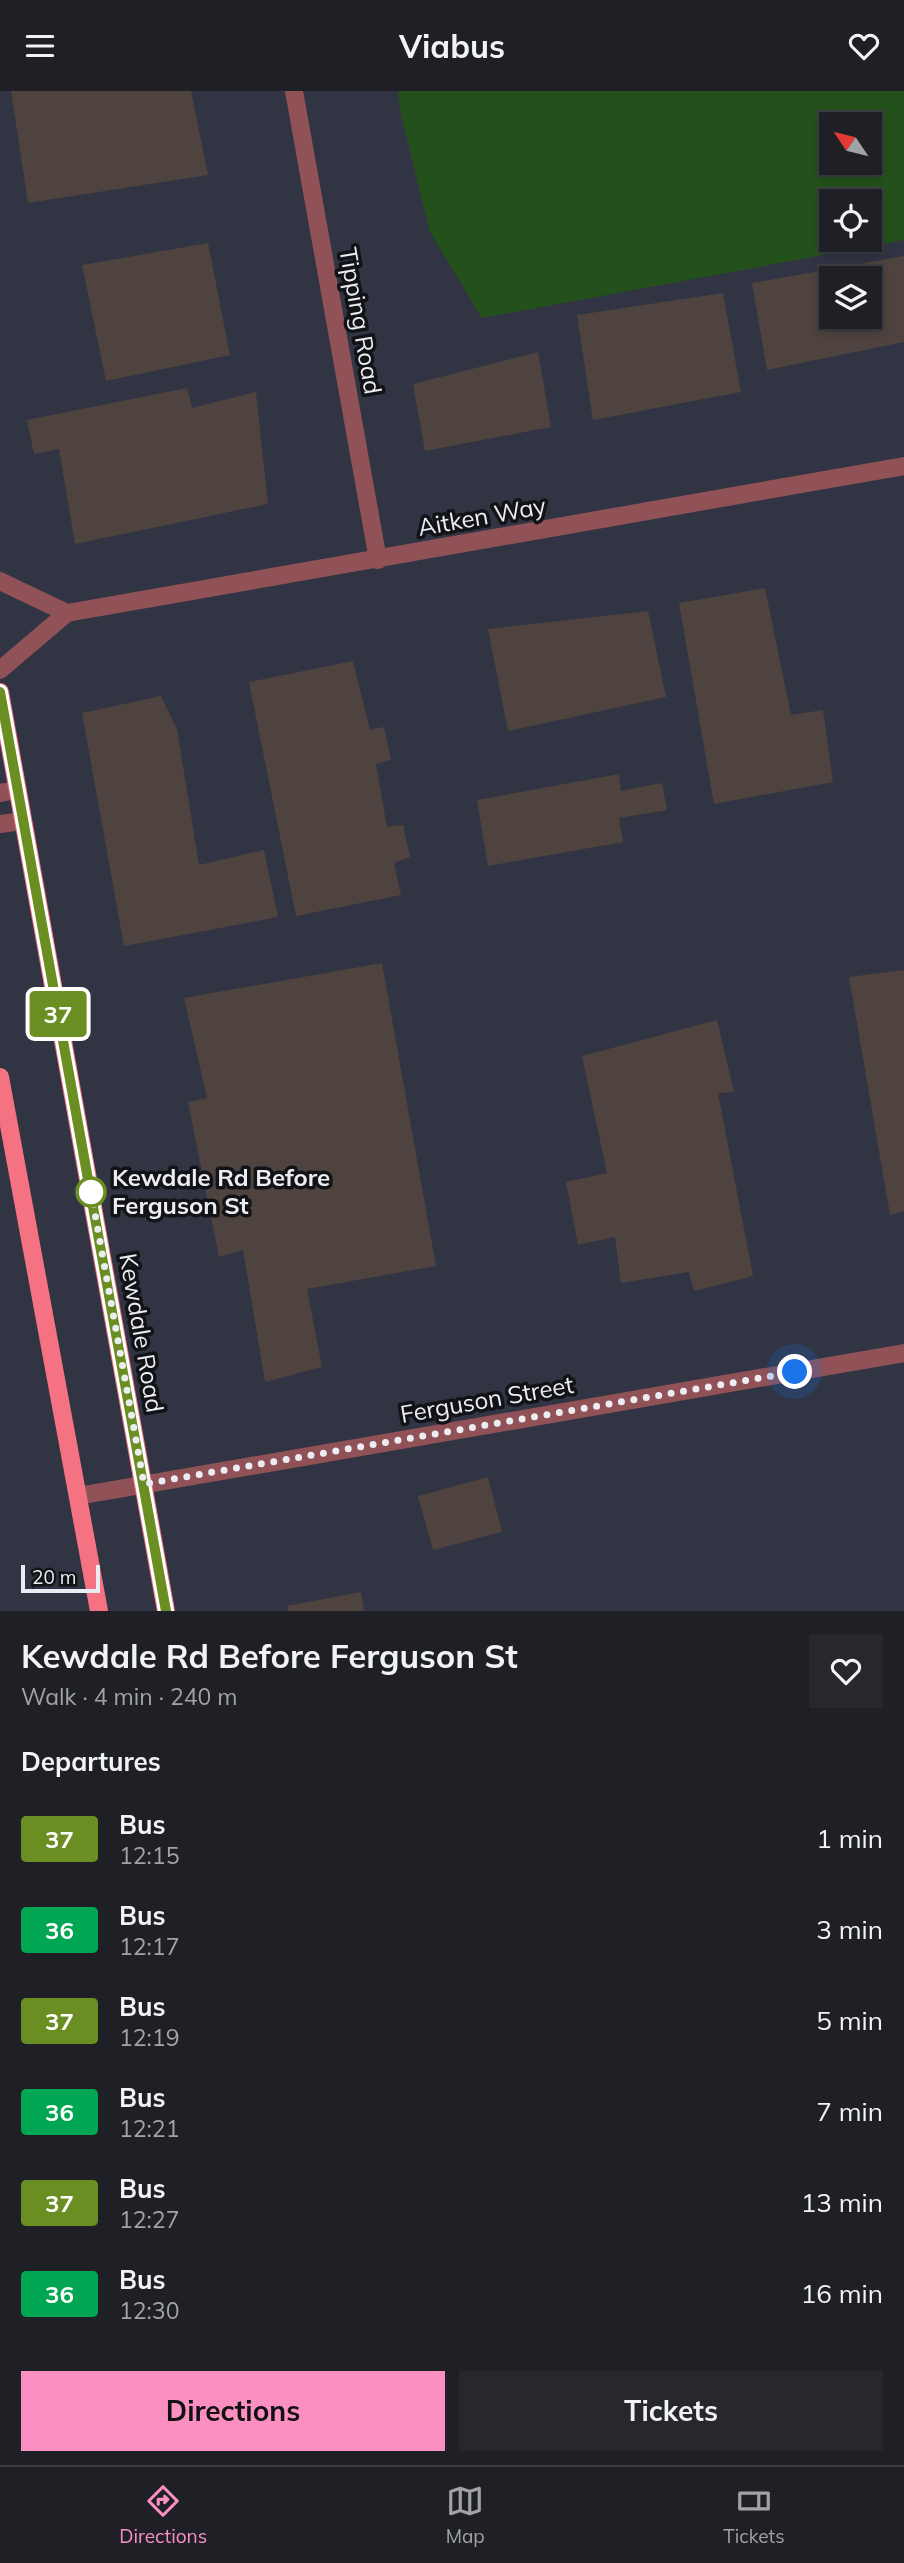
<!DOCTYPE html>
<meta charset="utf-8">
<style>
body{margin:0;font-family:Mulish,sans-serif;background:#26282e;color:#f1f3f6;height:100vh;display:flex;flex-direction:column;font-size:26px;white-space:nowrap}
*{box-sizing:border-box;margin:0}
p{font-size:23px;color:#a1a3a7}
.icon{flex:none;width:38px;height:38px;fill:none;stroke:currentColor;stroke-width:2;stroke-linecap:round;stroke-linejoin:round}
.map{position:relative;height:1520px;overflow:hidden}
.sheet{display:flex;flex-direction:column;background:#1e2026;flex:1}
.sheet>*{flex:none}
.badge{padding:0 14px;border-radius:5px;font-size:24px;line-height:46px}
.needle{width:46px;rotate:305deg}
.buttons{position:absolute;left:819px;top:21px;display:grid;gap:14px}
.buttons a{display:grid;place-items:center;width:63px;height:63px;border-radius:0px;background:#1e2026;box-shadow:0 4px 10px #0003,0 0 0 2px #3c3e43;font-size:35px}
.scale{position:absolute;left:21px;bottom:18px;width:79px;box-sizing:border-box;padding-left:7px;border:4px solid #ecedf3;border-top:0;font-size:19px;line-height:24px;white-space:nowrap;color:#ecedf3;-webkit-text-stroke:5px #121317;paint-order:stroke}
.you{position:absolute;width:35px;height:35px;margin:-18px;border:5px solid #fff;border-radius:50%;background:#1a73e8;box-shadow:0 0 0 10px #1a73e833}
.map>.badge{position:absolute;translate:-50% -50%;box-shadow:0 0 0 4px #fff}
h2{padding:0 21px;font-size:26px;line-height:63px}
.round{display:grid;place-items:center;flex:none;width:74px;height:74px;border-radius:0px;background:#26282e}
.head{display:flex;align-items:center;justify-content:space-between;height:119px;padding:0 21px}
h1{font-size:33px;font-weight:700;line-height:52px}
.button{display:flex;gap:14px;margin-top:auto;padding:14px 21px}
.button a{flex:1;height:80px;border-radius:0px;background:#fc8fc2;color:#111;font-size:28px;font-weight:700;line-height:80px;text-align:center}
.button a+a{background:#26282e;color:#f1f3f6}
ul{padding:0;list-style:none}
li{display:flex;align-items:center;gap:21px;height:91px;padding:0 21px}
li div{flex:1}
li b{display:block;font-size:26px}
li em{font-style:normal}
li .badge{min-width:77px;font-weight:700;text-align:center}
header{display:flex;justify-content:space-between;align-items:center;height:91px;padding:0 21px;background:#1e2026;font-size:32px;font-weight:700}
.tabs{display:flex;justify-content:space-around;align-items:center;height:98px;border-top:2px solid #3c3e43;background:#1e2026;font-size:19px;color:#a1a3a7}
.tabs a{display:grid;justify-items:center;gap:4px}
.tabs .selected{color:#fc8fc2}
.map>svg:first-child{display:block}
.built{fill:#313443;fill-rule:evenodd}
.green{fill:#24511b;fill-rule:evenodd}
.building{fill:#4e433f;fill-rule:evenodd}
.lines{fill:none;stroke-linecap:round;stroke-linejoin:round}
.minor{stroke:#905157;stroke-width:18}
.primary{stroke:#f47281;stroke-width:18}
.line-casing{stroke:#fff;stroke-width:16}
.line{stroke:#6b8e23;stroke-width:10}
.walk{stroke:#ecedf3;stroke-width:7;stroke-dasharray:0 12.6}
.stop-dot{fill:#fff;stroke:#6b8e23;stroke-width:3.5}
.labels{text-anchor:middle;stroke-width:7;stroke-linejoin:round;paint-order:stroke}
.street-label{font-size:24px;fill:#ecedf3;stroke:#121317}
.stop-label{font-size:24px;font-weight:bold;fill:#ecedf3;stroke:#121317;text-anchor:start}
</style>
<header><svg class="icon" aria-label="menu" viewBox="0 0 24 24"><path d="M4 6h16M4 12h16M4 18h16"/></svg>Viabus<svg class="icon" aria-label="heart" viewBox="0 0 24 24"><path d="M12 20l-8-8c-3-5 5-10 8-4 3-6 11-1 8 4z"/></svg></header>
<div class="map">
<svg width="904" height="1520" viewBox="0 0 904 1520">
<rect width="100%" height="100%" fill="#282a33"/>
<!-- built -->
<path class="built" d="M 0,0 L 904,0 L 904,1520 L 0,1520 ZM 831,33 L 870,33 L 870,72 L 831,72 ZM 831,110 L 870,110 L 870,149 L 831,149 ZM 831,187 L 870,187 L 870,226 L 831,226 Z"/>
<!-- green -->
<path class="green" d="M 398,0 L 904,0 L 904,149 L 482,227 L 430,141 L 400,19 ZM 831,33 L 870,33 L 870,72 L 831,72 ZM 831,110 L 870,110 L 870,149 L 831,149 Z"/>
<!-- building -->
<g class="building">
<polygon points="11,0 191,0 208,84 28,112"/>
<polygon points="208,152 230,264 106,290 82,174"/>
<path d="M 904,165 L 904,251 L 767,279 L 752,192 ZM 831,187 L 870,187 L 870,226 L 831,226 Z"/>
<polygon points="723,202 741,301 593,329 577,224"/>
<polygon points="538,261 551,336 425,360 413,293"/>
<polygon points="187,297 192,317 256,301 268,413 75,453 59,358 34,363 27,329"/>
<polygon points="765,497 791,624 823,619 833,691 714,713 679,512"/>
<polygon points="648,520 666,606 508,640 488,538"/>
<polygon points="353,570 370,639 384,636 391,669 376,673 387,736 403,734 410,766 394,772 401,804 296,825 249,591"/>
<polygon points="161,605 177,638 199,774 264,759 278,826 124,855 82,622"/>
<polygon points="619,683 621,700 662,692 667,719 619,727 623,751 488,775 477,709"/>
<polygon points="382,872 436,1175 307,1198 322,1276 265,1291 243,1159 219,1166 188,1011 207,1007 184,907"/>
<polygon points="904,879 904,1120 890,1124 849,886"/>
<polygon points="717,929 734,1001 718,1002 753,1185 694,1200 689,1181 621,1192 615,1146 578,1154 566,1091 607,1082 582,965"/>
<polygon points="488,1386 502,1441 433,1459 418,1405"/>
<polygon points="361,1501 364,1520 288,1520 287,1515"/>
</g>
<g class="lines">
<!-- minor -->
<g class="minor">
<polyline points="294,0 378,469"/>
<polyline points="0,490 67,522"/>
<polyline points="0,579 67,522 904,375"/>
<polyline points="0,702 17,699"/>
<polyline points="0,733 23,730"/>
<polyline points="78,1405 904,1262"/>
</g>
<!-- primary -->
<g class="primary">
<polyline points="0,601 166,1520"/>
<polyline points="0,986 99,1520"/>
</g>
</g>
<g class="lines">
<defs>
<polyline id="line" points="0,601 166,1520"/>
</defs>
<!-- line casing -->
<use href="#line" class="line-casing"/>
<!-- line -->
<use href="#line" class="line"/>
<!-- walk -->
<polyline class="walk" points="91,1101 144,1393 795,1281"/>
</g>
<!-- markers -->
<circle class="stop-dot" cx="91" cy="1101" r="14"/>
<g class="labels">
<!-- street labels -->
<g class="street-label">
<text transform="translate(360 230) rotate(80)" y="8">Tipping Road</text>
<text transform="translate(482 426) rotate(-10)" y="8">Aitken Way</text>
<text transform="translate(141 1242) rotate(80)" y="8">Kewdale Road</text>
<text transform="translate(487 1309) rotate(-10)" y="8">Ferguson Street</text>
</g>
<!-- stop labels -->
<g class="stop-label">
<text x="112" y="1095">Kewdale Rd Before<tspan x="112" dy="28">Ferguson St</tspan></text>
</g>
</g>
</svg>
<div class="buttons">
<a><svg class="needle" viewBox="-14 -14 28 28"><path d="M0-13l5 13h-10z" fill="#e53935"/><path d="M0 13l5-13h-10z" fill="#a1a3a7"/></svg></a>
<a><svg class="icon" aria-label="locate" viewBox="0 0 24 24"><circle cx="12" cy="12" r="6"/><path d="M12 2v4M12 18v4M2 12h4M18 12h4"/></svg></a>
<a><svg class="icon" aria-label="layers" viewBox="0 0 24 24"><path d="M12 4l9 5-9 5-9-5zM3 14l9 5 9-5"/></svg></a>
</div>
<div class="scale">20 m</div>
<div class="you" style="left:795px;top:1281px"></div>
<b class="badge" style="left:58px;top:923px;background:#6b8e23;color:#fff">37</b>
</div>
<section class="sheet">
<div class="head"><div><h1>Kewdale Rd Before Ferguson St</h1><p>Walk · 4 min · 240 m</p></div><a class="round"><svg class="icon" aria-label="heart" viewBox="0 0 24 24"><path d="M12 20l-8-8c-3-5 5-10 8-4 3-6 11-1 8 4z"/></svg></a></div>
<h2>Departures</h2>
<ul>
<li><span class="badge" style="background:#6b8e23;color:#fff">37</span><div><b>Bus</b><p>12:15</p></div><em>1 min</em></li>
<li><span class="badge" style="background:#00a651;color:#fff">36</span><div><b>Bus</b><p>12:17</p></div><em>3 min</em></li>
<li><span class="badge" style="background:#6b8e23;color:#fff">37</span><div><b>Bus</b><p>12:19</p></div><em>5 min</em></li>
<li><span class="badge" style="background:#00a651;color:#fff">36</span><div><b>Bus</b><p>12:21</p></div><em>7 min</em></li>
<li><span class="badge" style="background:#6b8e23;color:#fff">37</span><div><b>Bus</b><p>12:27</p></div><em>13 min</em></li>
<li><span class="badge" style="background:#00a651;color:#fff">36</span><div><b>Bus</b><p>12:30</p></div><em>16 min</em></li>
</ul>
<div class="button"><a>Directions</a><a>Tickets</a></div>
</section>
<nav class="tabs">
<a class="selected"><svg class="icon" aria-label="directions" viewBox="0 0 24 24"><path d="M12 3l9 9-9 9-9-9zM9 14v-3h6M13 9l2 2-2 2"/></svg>Directions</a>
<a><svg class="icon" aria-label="map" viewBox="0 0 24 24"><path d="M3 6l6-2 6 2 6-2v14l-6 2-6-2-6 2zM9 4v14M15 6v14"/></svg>Map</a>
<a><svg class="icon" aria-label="tickets" viewBox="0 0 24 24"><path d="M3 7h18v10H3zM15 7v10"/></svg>Tickets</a>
</nav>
